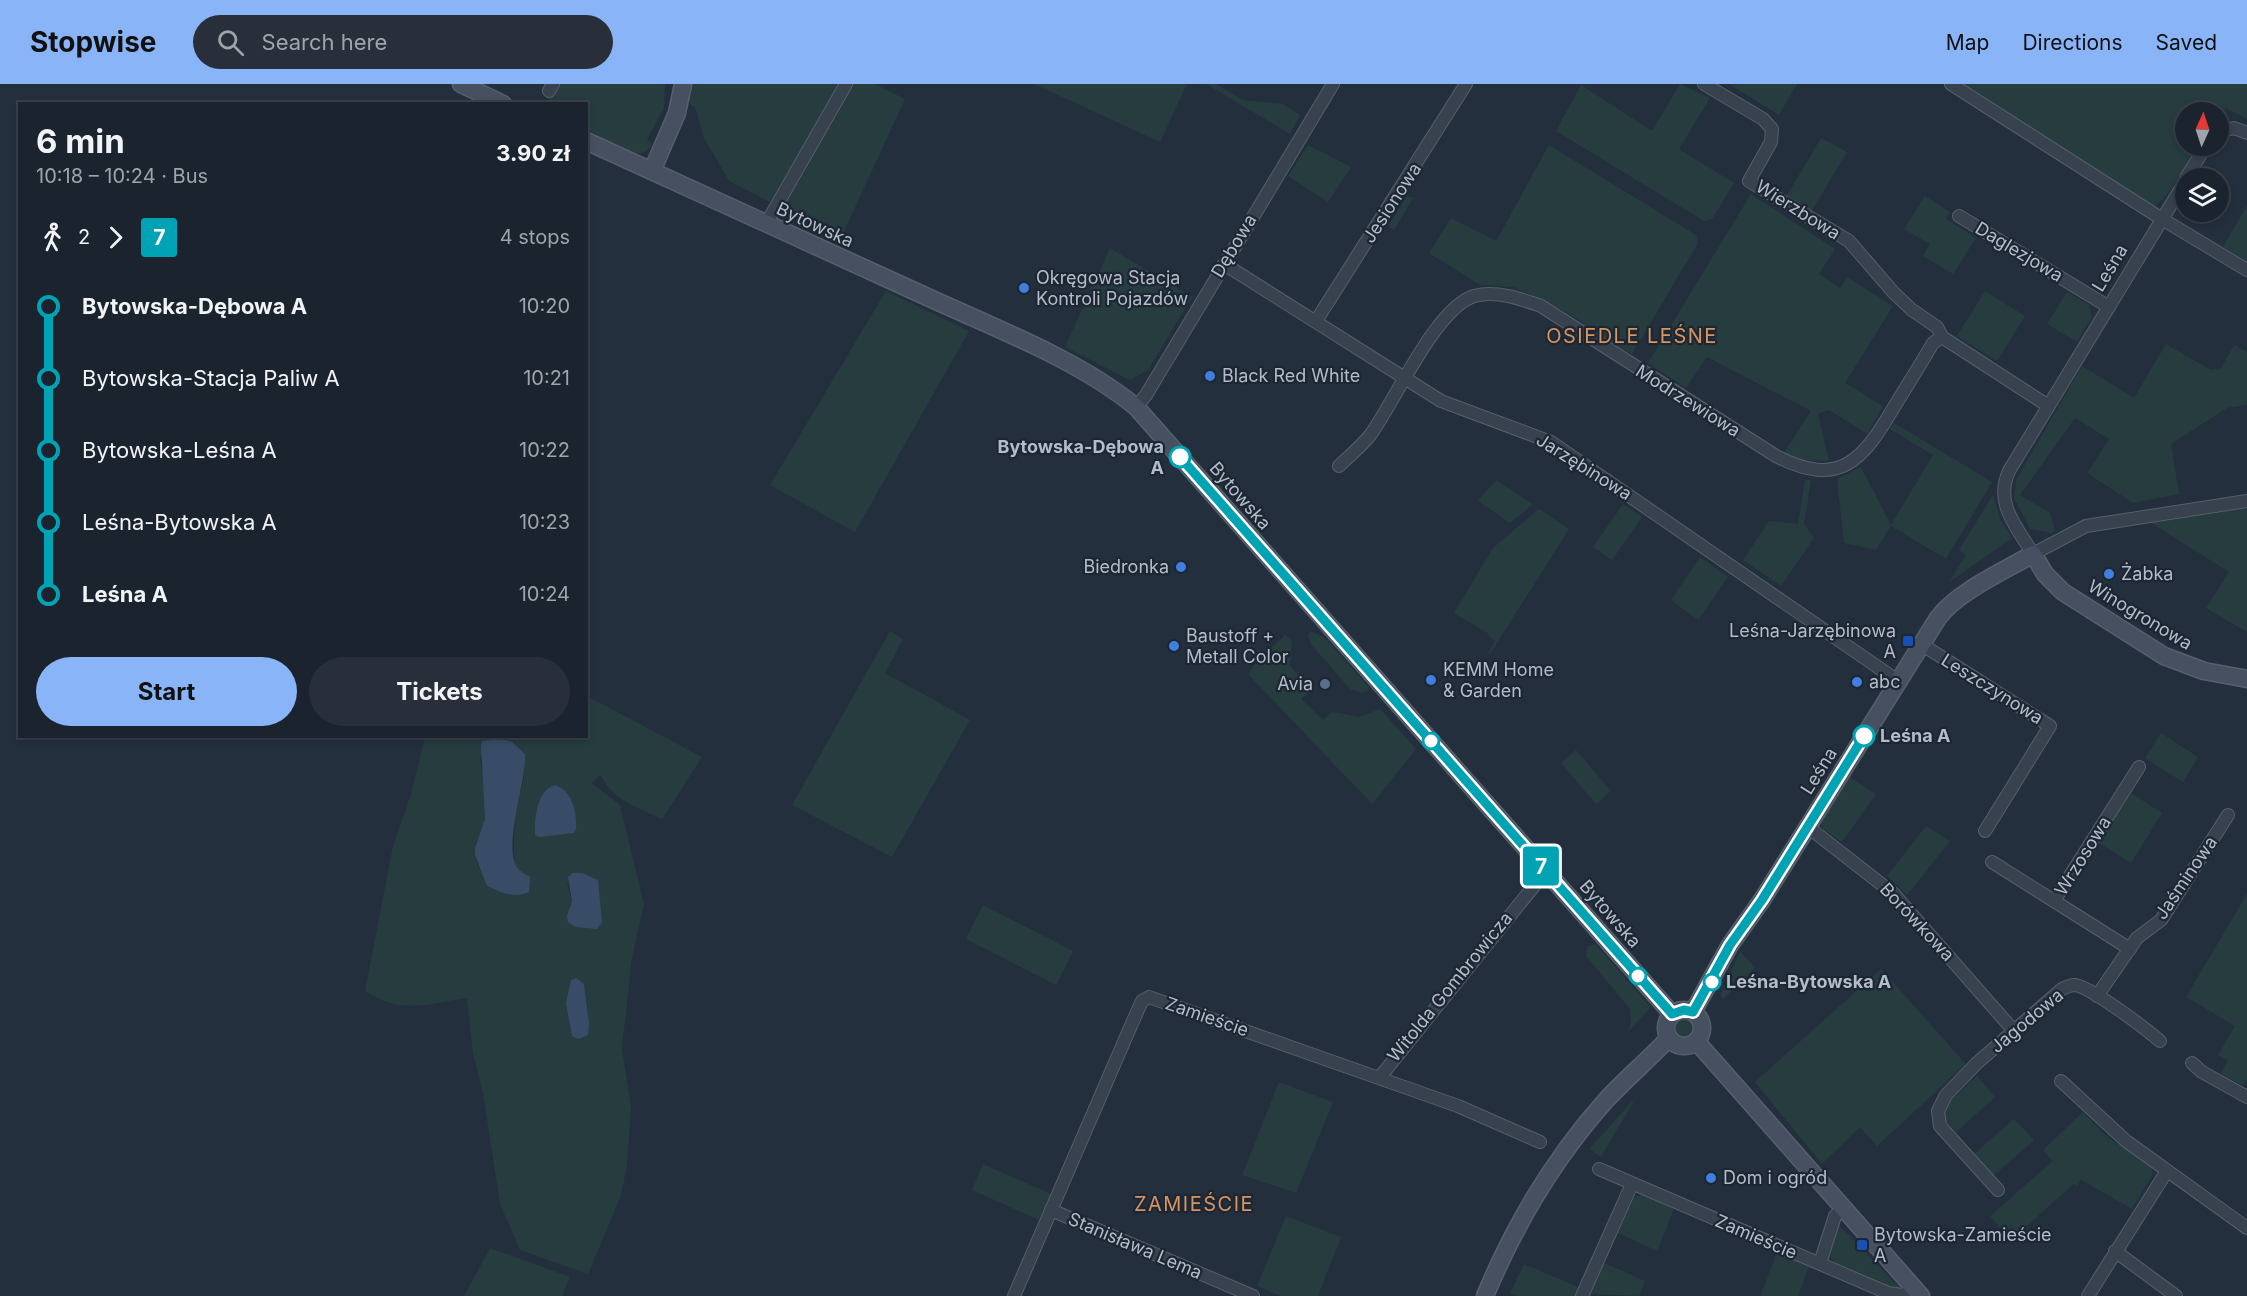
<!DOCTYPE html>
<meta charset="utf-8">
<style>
body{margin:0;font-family:Inter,sans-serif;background:#282f3a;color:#f1f3f6;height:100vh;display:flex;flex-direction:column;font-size:22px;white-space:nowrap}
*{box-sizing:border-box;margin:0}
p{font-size:20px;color:#a0a4aa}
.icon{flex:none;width:33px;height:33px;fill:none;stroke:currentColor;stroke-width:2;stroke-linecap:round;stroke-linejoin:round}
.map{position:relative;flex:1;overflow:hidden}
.details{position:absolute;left:18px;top:18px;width:570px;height:636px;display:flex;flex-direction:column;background:#1b232e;border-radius:0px;box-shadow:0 3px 9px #0003,0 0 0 2px #39404a}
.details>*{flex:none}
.badge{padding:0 12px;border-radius:4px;font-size:21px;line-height:39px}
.needle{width:39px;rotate:3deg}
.fabs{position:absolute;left:2175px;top:18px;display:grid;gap:12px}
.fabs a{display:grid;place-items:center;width:54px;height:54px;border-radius:50%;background:#1b232e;box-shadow:0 3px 9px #0003,0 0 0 2px #39404a;font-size:30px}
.map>.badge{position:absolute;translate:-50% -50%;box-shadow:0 0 0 3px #fff}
.legs{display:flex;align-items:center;gap:9px;height:66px;padding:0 18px;font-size:20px}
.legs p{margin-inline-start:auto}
.overview{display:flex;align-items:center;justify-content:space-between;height:102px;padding:0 18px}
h1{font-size:33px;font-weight:700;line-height:45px}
.primary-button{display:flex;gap:12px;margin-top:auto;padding:12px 18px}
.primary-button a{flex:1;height:69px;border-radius:36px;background:#8ab4f8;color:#111;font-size:24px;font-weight:700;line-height:69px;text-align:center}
.primary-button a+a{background:#282f3a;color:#f1f3f6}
ul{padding:0 18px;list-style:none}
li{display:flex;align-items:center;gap:21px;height:72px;font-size:22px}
li i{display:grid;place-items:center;width:9px;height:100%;margin:0 8px;background:currentColor}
li i::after{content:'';width:15px;height:15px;margin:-8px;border:4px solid;border-radius:50%;background:#1b232e}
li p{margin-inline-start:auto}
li:first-child i{background:linear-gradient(#0000 50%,currentColor 0)}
li:last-child i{background:linear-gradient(currentColor 50%,#0000 0)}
header{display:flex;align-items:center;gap:36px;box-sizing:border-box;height:84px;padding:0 30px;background:#8ab4f8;color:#111}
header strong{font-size:28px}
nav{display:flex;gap:33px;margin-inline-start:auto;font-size:21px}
.search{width:420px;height:54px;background:#282f3a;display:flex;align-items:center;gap:15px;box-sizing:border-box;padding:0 21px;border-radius:33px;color:#a0a4aa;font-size:22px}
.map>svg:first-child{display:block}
.green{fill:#263c3f;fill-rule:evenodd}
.water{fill:#394c67}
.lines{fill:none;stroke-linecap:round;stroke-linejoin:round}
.street-casing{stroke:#565f6c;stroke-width:14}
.secondary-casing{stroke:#565f6c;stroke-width:19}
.street{stroke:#38414e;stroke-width:12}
.secondary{stroke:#465061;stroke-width:16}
.line-1-casing{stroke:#fff;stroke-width:14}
.line-1{stroke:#00a3b4;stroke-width:9}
.shop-dot{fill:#3f7fe0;stroke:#1d2633;stroke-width:2}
.stop-1-dot{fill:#fff;stroke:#00a3b4;stroke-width:3}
.transit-dot{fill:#1a4fb4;stroke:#1d2633;stroke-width:2}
.service-dot{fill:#5c6f8a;stroke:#1d2633;stroke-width:2}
.labels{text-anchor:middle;stroke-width:4.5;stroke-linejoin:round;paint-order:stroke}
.street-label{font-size:18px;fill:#b4bcc9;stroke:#1d2633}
.poi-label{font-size:18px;fill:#b4bcc9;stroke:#1d2633;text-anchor:start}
.stop-label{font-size:18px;font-weight:bold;fill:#b4bcc9;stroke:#1d2633;text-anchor:start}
.neighbourhood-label{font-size:20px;letter-spacing:1.5px;fill:#d59563;stroke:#1d2633}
</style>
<header>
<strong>Stopwise</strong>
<div class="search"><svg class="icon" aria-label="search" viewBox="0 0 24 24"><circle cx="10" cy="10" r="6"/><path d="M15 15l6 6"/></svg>Search here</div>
<nav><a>Map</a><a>Directions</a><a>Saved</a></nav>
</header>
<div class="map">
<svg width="2247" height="1212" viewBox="0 0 2247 1212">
<rect width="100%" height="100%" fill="#242f3e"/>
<!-- green -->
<g class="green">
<path d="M 556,0 L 665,0 L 664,24 L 647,55 L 652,61 C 637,83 605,58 587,49 L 586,20 L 545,20 Z"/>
<polygon points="687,0 841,0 770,118 729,97 704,54 695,23 687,18"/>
<polygon points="850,0 875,0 905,15 841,154 781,123"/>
<polygon points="1034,0 1187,0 1160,58"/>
<polygon points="1206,0 1216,0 1243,16 1283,20 1300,31 1290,50"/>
<polygon points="1680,0 1710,14 1679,65 1734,99 1712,135 1704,137 1556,47 1581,1 1652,47"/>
<polygon points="1729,0 1797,0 1779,31"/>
<polygon points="1958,0 2247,0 2247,35 2226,24 2219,33 2218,28 2186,28 2186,62 2200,62 2166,112 2152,124"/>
<polygon points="1821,54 1847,68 1811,128 1786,113"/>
<polygon points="1308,61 1351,83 1328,118 1288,92"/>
<polygon points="1549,61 1696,151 1698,159 1632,270 1600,254 1582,238 1553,221 1513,203 1480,201 1429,169 1451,134 1496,157"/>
<polygon points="1751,110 1835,165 1819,190 1840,204 1847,193 1893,222 1845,299 1883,322 1867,350 1829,326 1818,330 1829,377 1799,376 1783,370 1811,327 1707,273 1686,304 1648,279"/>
<polygon points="1407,112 1413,114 1394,146 1388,142"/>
<polygon points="1925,112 1950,128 1946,135 1976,154 1953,190 1923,172 1930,160 1904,145"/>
<polygon points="2247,122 2247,177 2223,163"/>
<polygon points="1110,164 1192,213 1148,286 1130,296 1065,263"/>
<polygon points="886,207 969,247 855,448 770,401"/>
<polygon points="1985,207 2025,232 1997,277 1957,252"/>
<polygon points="2067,208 2089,221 2092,233 2077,258 2047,240"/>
<polygon points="2166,260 2211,286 2221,284 2234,261 2247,268 2247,321 2227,324 2171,360 2179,410 2133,419 2087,389 2109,355 2075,334 2020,411 2050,429 2055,447 2052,449 2030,445 2014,414 2016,396 2082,282 2134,314"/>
<polygon points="1894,339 1992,398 1946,475 1891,442 1876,466 1844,459 1837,395 1861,383 1891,441 1933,371 1890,345"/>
<polygon points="1496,396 1533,420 1510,439 1478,417"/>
<polygon points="1805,396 1811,396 1804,440 1814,454 1781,502 1743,476 1769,437 1798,440"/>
<polygon points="1993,411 2000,435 2012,454 1949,498 1966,471 1959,466"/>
<polygon points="1623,420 1642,433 1612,476 1593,463"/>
<polygon points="2247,422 2247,548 2206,524 2229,488 2150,438"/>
<polygon points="1539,425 1569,445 1490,570 1488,569 1495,557 1488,552 1489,550 1454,529 1493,464"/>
<polygon points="1700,473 1728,493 1698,536 1671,516"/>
<polygon points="890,547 903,555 885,589 970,636 892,773 792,721"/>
<polygon points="1310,547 1324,553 1370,605 1362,609 1350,605 1311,560 1308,552"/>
<polygon points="1285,551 1292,557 1290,582 1312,605 1301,615 1323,636 1332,628 1360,633 1380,625 1416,665 1372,720 1248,590 1258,576"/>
<path d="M 587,612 L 702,673 L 662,735 C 639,724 611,716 601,691 L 592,699 L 620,721 L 644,820 L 632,874 L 622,965 L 631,1023 L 627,1081 L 621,1112 L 588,1190 L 520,1166 L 500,1120 L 483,1009 L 473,969 L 467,914 C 428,920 399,931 365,907 L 393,762 L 411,710 L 425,653 L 586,652 ZM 480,673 L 524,693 C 520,712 515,730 514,750 C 513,772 517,790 514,811 C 497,810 473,784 475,765 C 476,754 484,745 485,734 C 486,714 482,692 480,673 ZM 597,796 L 602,838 L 576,843 L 569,822 L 572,817 L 567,799 ZM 584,900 L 589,939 L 572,952 L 567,917 L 570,912 L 570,901 Z"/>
<polygon points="2161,649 2198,673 2183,698 2145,674"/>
<polygon points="1576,666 1611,707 1596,720 1561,679"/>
<polygon points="1848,692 1876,710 1842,758 1823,745 1820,736"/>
<polygon points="2131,709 2162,729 2131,779 2099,759"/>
<polygon points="1926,742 1950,757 1907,811 1887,792"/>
<polygon points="2247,810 2247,995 2243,1002 2221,990 2228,976 2218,971 2235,942 2186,913"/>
<polygon points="983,821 1073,867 1056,901 966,855"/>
<polygon points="1595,860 1651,923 1628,948 1631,936 1630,925 1586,872 1587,863"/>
<polygon points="1740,867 1755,884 1723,915 1720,912"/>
<polygon points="1881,885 1966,980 1877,1062 1860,1043 1822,1080 1755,998"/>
<circle cx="1684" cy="944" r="9"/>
<polygon points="1977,992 1995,1013 1956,1048 1942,1033 1942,1024"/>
<polygon points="1279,998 1333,1018 1296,1109 1242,1091"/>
<polygon points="1637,1012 1601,1073 1589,1065"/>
<polygon points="2083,1028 2106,1052 2151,1083 2153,1090 2132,1125 2081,1096 2077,1102 2074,1100 2011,1156 1990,1132 2053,1077 2043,1066"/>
<polygon points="2014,1035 2034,1056 1993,1092 1974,1070"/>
<polygon points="983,1080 1051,1110 1039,1136 972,1106"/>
<polygon points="1643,1110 1674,1125 1657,1167 1618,1149 1633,1114"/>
<polygon points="1286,1132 1341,1153 1318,1212 1281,1212 1257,1202"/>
<polygon points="1837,1139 1901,1205 1896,1207 1837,1182 1830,1172"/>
<polygon points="490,1164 570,1193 562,1212 464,1212"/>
<polygon points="1777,1169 1809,1182 1798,1212 1760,1212"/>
<polygon points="1591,1173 1645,1197 1639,1212 1592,1210 1591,1212 1517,1212 1510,1209 1524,1180 1578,1203"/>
</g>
<!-- water -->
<g class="water">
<path d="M 503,655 L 512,658 L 525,670 C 526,699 504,759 516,782 C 519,787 525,790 530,793 L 529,808 C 513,815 501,808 487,802 L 475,771 L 475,764 L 485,735 L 481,662 L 482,657 Z"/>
<path d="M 555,701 C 572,706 577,729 576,745 L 574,749 L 539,753 L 535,751 C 534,735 537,706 555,701 Z"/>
<polygon points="573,789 582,789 598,796 602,838 597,845 576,843 568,838 567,832 572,817 568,793"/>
<polygon points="576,894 584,900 589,939 588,951 578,955 572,952 566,919 571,896"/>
</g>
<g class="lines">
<defs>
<g id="street">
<polyline points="1704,0 1763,35 1772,45 1771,58 1749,97 1849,157 1894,209 1912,226 1937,243 1942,253"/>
<polyline points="1951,0 2162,135 2247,186"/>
<polyline points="549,7 553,0"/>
<polyline points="2218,48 2234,44 2247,49"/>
<polyline points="2186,94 2206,62"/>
<path d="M 2186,96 L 2009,387 C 1994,420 2017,443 2033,470 L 2086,442 L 2247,417"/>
<polyline points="1959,132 2109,223"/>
<polyline points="766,140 846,0"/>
<polyline points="1224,180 1441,317 1551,358 1898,597"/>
<polyline points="1316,237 1466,0"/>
<polyline points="1942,253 2047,321"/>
<polyline points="1136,323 1146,311 1333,0"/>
<path d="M 1339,382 C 1349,372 1362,362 1371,350 C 1396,315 1436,224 1474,212 C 1497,206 1521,215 1541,222 L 1776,372 C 1840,405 1863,376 1894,323 C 1907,302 1920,281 1933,259 L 1942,253"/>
<polyline points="1921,560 2050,642 1985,747"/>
<polyline points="1808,743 1894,810 2014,947"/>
<polyline points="1992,778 2054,817"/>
<polyline points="2130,865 2054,817 2139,683"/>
<polyline points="2097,912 2137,854 2161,836 2228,731"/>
<polyline points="2192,979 2202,988 2247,1013"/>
<polyline points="1380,993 1546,787"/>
<polyline points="2061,997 2126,1057 2247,1144"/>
<polyline points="1599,1085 1888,1209 1902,1211 1914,1204"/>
<path d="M 1998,1106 L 1940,1042 L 1938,1027 L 1946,1011 L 1977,979 L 2062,905 C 2066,903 2071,901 2075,901 C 2091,903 2146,945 2160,957"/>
<polyline points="1051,1126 1253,1212"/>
<polyline points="2115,1167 2176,1212"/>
<polyline points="1820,1179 1835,1132 1843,1124"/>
<polyline points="1014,1212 1133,937 1142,917 1149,913 1458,1022 1540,1058"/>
<polyline points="1582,1212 1632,1100"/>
<polyline points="2088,1212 2167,1087"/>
</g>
<g id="secondary">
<polyline points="461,0 503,20"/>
<path d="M 586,57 C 699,108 811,160 923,211 C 992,243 1078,275 1136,323 L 1672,930"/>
<polyline points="652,87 677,29 683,0"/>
<circle cx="1684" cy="944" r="18"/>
<path d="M 1693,928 L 1730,861 L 1762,816 L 1938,534 C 1957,508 2004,487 2033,470 L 2045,490 L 2063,508 L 2164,572 L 2204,587 L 2247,595"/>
<polyline points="1696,957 1921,1212"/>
<path d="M 1485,1212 C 1515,1140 1555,1073 1607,1015 C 1627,994 1649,975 1669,954"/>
</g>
</defs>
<!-- street casing -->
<use href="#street" class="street-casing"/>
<!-- secondary casing -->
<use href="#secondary" class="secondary-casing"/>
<!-- street -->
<use href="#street" class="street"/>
<!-- secondary -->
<use href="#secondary" class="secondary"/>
</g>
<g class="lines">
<defs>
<polyline id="line-1" points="1180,373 1672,930 1684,926 1693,928 1730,861 1762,816 1864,652"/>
</defs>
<!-- line-1 casing -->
<use href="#line-1" class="line-1-casing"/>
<!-- line-1 -->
<use href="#line-1" class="line-1"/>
</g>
<!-- markers -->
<g class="shop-dot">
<circle cx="1024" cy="204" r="6"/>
<circle cx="1210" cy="292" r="6"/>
<circle cx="1181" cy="483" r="6"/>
<circle cx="2109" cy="490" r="6"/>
<circle cx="1174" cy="562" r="6"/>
<circle cx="1431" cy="596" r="6"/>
<circle cx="1857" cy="598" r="6"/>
<circle cx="1711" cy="1094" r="6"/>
</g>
<g class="stop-1-dot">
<circle cx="1180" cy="373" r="10"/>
<circle cx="1864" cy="652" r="10"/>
<circle cx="1431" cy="657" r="8"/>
<circle cx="1638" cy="892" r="8"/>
<circle cx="1712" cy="898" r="8"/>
</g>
<g class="transit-dot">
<rect x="1902" y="551" width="12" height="12" rx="3"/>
<rect x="1856" y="1155" width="12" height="12" rx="3"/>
</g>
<circle class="service-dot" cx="1325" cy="600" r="6"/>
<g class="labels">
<!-- street labels -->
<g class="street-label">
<text transform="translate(1392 119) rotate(-57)" y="6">Jesionowa</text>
<text transform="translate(1798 126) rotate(32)" y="6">Wierzbowa</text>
<text transform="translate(815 141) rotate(25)" y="6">Bytowska</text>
<text transform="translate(1234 162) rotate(-59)" y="6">Dębowa</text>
<text transform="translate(2019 168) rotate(31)" y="6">Daglezjowa</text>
<text transform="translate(2110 184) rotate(-59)" y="6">Leśna</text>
<text transform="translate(1688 317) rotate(32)" y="6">Modrzewiowa</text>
<text transform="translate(1584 383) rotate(32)" y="6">Jarzębinowa</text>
<text transform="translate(1240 412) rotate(49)" y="6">Bytowska</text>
<text transform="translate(2140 531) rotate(31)" y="6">Winogronowa</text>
<text transform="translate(1992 605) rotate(32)" y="6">Leszczynowa</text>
<text transform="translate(1819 687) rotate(-58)" y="6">Leśna</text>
<text transform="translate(2083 772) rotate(-58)" y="6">Wrzosowa</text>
<text transform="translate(2186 794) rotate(-56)" y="6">Jaśminowa</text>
<text transform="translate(1610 830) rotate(49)" y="6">Bytowska</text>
<text transform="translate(1917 838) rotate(47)" y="6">Borówkowa</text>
<text transform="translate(1450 903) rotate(-51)" y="6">Witolda Gombrowicza</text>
<text transform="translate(1207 933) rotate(19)" y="6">Zamieście</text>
<text transform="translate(2027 937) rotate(-40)" y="6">Jagodowa</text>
<text transform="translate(1756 1153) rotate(23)" y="6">Zamieście</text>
<text transform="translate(1135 1162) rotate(23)" y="6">Stanisława Lema</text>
</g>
<!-- poi labels -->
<g class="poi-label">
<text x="1036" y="200">Okręgowa Stacja<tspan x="1036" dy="21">Kontroli Pojazdów</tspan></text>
<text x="1222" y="298">Black Red White</text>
<text x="1169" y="489" text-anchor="end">Biedronka</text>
<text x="2121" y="496">Żabka</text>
<text x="1896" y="553" text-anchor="end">Leśna-Jarzębinowa<tspan x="1896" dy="21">A</tspan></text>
<text x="1186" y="558">Baustoff +<tspan x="1186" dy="21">Metall Color</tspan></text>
<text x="1443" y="592">KEMM Home<tspan x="1443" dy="21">&amp; Garden</tspan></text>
<text x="1869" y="604">abc</text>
<text x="1313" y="606" text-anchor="end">Avia</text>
<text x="1723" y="1100">Dom i ogród</text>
<text x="1874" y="1157">Bytowska-Zamieście<tspan x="1874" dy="21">A</tspan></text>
</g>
<!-- stop labels -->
<g class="stop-label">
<text x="1164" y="369" text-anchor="end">Bytowska-Dębowa<tspan x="1164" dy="21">A</tspan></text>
<text x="1880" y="658">Leśna A</text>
<text x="1726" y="904">Leśna-Bytowska A</text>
</g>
<!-- neighbourhood labels -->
<g class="neighbourhood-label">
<text x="1632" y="259">OSIEDLE LEŚNE</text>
<text x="1194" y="1127">ZAMIEŚCIE</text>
</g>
</g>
</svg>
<div class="fabs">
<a><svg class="needle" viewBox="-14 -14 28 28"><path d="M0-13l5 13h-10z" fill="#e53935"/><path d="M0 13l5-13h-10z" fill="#a0a4aa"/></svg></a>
<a><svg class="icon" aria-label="layers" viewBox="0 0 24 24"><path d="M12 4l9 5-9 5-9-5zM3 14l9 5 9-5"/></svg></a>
</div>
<b class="badge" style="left:1541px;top:782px;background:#00a3b4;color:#fff">7</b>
<section class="details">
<div class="overview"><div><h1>6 min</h1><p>10:18 – 10:24 · Bus</p></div><b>3.90 zł</b></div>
<div class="legs"><svg class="icon" aria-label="walk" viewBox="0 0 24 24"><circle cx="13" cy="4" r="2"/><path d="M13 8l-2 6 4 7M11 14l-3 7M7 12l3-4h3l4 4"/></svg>2<svg class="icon" aria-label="forward" viewBox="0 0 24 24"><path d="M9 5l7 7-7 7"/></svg><b class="badge" style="background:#00a3b4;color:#fff">7</b><p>4 stops</p></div>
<ul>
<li><i style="color:#00a3b4"></i><b>Bytowska-Dębowa A</b><p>10:20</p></li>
<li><i style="color:#00a3b4"></i><span>Bytowska-Stacja Paliw A</span><p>10:21</p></li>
<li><i style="color:#00a3b4"></i><span>Bytowska-Leśna A</span><p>10:22</p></li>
<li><i style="color:#00a3b4"></i><span>Leśna-Bytowska A</span><p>10:23</p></li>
<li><i style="color:#00a3b4"></i><b>Leśna A</b><p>10:24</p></li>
</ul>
<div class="primary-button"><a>Start</a><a>Tickets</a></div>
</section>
</div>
